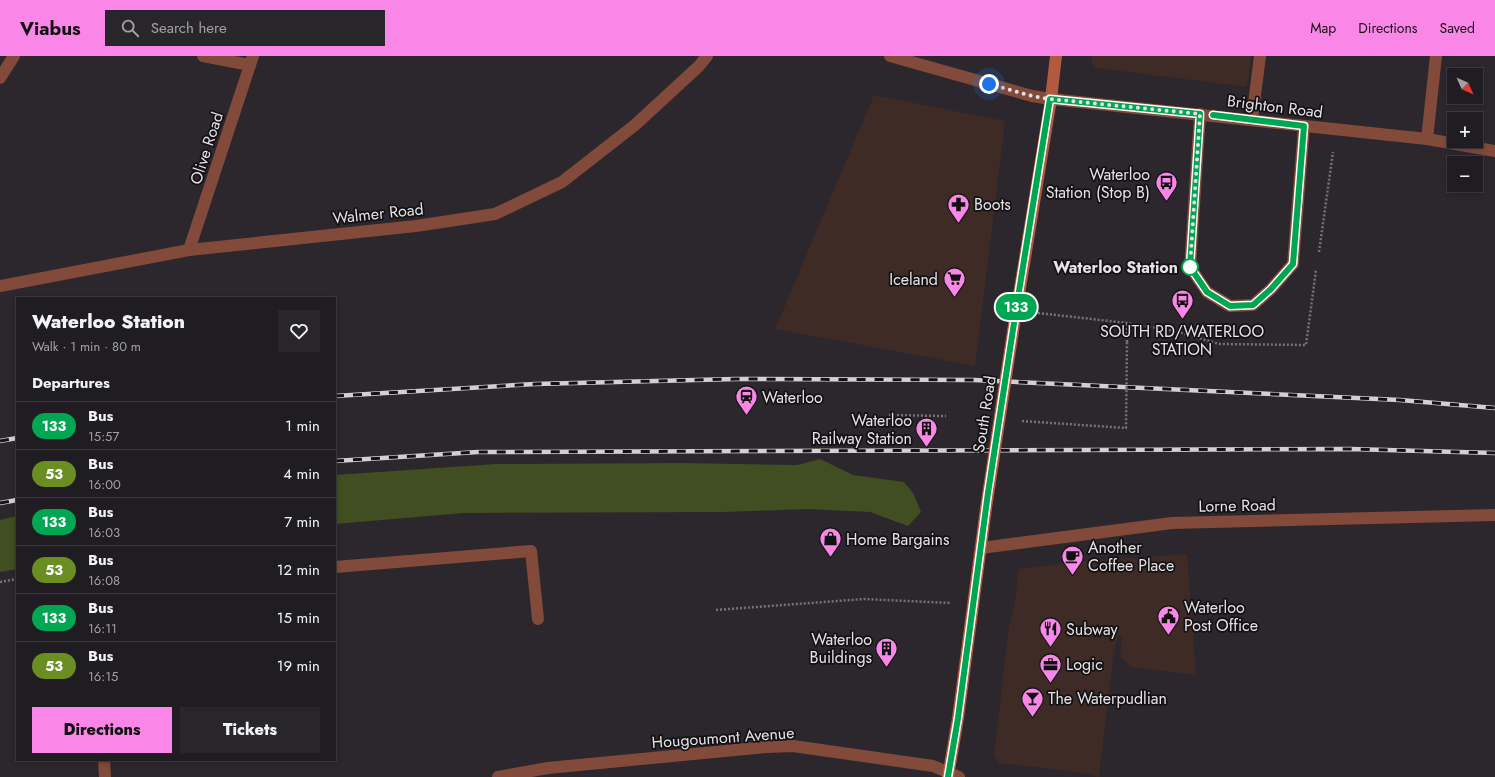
<!DOCTYPE html>
<meta charset="utf-8">
<style>
body{margin:0;font-family:Jost,sans-serif;background:#28262a;color:#f1f3f6;height:100vh;display:flex;flex-direction:column;font-size:15px;white-space:nowrap}
*{box-sizing:border-box;margin:0}
p{font-size:13px;color:#a2a2a5}
.icon{flex:none;width:22px;height:22px;fill:none;stroke:currentColor;stroke-width:2;stroke-linecap:round;stroke-linejoin:round}
.map{position:relative;flex:1;overflow:hidden}
.sheet{position:absolute;left:16px;top:241px;width:320px;height:464px;display:flex;flex-direction:column;background:#201d22;border-radius:0px;box-shadow:0 2px 6px #0003,0 0 0 1px #3d3b40}
.sheet>*{flex:none}
.badge{padding:0 8px;border-radius:13px;font-size:14px;line-height:26px}
.needle{width:26px;rotate:135deg}
.buttons{position:absolute;left:1447px;top:12px;display:grid;gap:8px}
.buttons a{display:grid;place-items:center;width:36px;height:36px;border-radius:0px;background:#201d22;box-shadow:0 2px 6px #0003,0 0 0 1px #3d3b40;font-size:20px}
.you{position:absolute;width:20px;height:20px;margin:-10px;border:3px solid #fff;border-radius:50%;background:#1a73e8;box-shadow:0 0 0 6px #1a73e833}
.map>.badge{position:absolute;translate:-50% -50%;box-shadow:0 0 0 2px #fff}
h2{padding:0 16px;font-size:15px;line-height:36px}
.round{display:grid;place-items:center;flex:none;width:42px;height:42px;border-radius:0px;background:#28262a}
.headline{display:flex;align-items:center;justify-content:space-between;height:68px;padding:0 16px}
h1{font-size:19px;font-weight:800;line-height:30px}
.primary-button{display:flex;gap:8px;margin-top:auto;padding:8px 16px}
.primary-button a{flex:1;height:46px;border-radius:0px;background:#fa87e8;color:#111;font-size:16px;font-weight:800;line-height:46px;text-align:center}
.primary-button a+a{background:#28262a;color:#f1f3f6}
ul{padding:0;list-style:none}
li{display:flex;align-items:center;gap:12px;height:48px;padding:0 16px;border-top:1px solid #3d3b40}
li div{flex:1}
li b{display:block;font-size:15px}
li em{font-style:normal}
li .badge{min-width:44px;font-weight:700;text-align:center}
header{display:flex;align-items:center;gap:24px;box-sizing:border-box;height:56px;padding:0 20px;background:#fa87e8;color:#111}
header strong{font-size:19px}
nav{display:flex;gap:22px;margin-inline-start:auto;font-size:14px}
.search{width:280px;height:36px;background:#28262a;display:flex;align-items:center;gap:10px;box-sizing:border-box;padding:0 14px;border-radius:0px;color:#a2a2a5;font-size:15px}
.map>svg:first-child{display:block}
.commercial{fill:#3e2b26}
.green{fill:#404e21}
.lines{fill:none;stroke-linecap:round;stroke-linejoin:round}
.path{stroke:#767378;stroke-width:2.5;stroke-dasharray:2 2;stroke-linecap:butt}
.lane{stroke:#814a3a;stroke-width:12}
.street{stroke:#814a3a;stroke-width:12}
.secondary{stroke:#b15a40;stroke-width:12}
.rail-casing{stroke:#d3d0d4;stroke-width:4.5}
.rail{stroke:#131113;stroke-width:3;stroke-dasharray:9;stroke-linecap:butt}
.path-bridge{stroke:#767378;stroke-width:2.5;stroke-dasharray:2 2;stroke-linecap:butt}
.secondary-bridge{stroke:#b15a40;stroke-width:12}
.line-casing{stroke:#fff;stroke-width:9}
.line{stroke:#00a651;stroke-width:6}
.walk{stroke:#e6e3e7;stroke-width:4;stroke-dasharray:0 7.2}
.stop-dot{fill:#fff;stroke:#00a651;stroke-width:2}
.labels{text-anchor:middle;stroke-width:3.5;stroke-linejoin:round;paint-order:stroke}
.street-label{font-size:16px;fill:#e6e3e7;stroke:#131113}
.poi-label{font-size:16px;fill:#e6e3e7;stroke:#131113;text-anchor:start}
.stop-label{font-size:16px;font-weight:bold;fill:#e6e3e7;stroke:#131113;text-anchor:end}
</style>
<header>
<strong>Viabus</strong>
<div class="search"><svg class="icon" aria-label="search" viewBox="0 0 24 24"><circle cx="10" cy="10" r="6"/><path d="M15 15l6 6"/></svg>Search here</div>
<nav><a>Map</a><a>Directions</a><a>Saved</a></nav>
</header>
<div class="map">
<svg width="1495" height="721" viewBox="0 0 1495 721">
<rect width="100%" height="100%" fill="#2b272d"/>
<!-- commercial -->
<g class="commercial">
<polygon points="1092,0 1251,0 1247,31 1096,12 1091,6"/>
<polygon points="874,39 1005,65 975,310 775,273"/>
<polygon points="1187,498 1196,619 1131,611 1120,600 1122,580 1118,578 1113,602 1099,721 1078,716 999,707 994,700 1008,577 1015,544 1019,513 1085,505"/>
</g>
<!-- green -->
<g class="green">
<polygon points="820,403 853,419 904,426 913,437 921,456 908,470 870,456 809,453 723,456 464,457 335,468 335,419 496,408 684,407 797,409"/>
<polygon points="17,460 17,513 0,516 0,464"/>
</g>
<g class="lines">
<!-- path -->
<g class="path">
<polyline points="1319,196 1333,96"/>
<polyline points="1038,257 1127,267 1175,275 1219,288 1306,289 1316,214"/>
<polyline points="1127,286 1127,267"/>
<polyline points="889,359 946,360"/>
<polyline points="0,526 17,523"/>
<polyline points="716,554 864,543 951,547"/>
</g>
<!-- lane -->
<g class="lane">
<polyline points="203,0 250,9"/>
<polyline points="0,22 14,0"/>
<polyline points="1200,58 1190,211 1207,236 1230,250 1253,249 1271,233 1293,208 1304,70"/>
<polyline points="1252,63 1260,0"/>
<polyline points="335,511 531,495 538,563"/>
<polyline points="104,704 105,721"/>
</g>
<!-- street -->
<g class="street">
<polyline points="890,0 1032,40 1051,43 1427,83 1495,95"/>
<polyline points="1427,83 1436,0"/>
<polyline points="189,194 253,0"/>
<polyline points="0,230 189,194 416,170 495,158 562,126 635,69 699,10 707,0"/>
<polyline points="981,492 1172,467 1495,459"/>
<polyline points="498,721 548,712 766,691 793,690 933,710 959,721"/>
</g>
<!-- secondary -->
<g class="secondary">
<polyline points="1013,275 1051,43 1056,0"/>
<polyline points="948,721 958,662 986,452"/>
</g>
<defs>
<g id="rail">
<polyline points="335,340 535,328 736,323 974,324 1400,344 1495,352"/>
<polyline points="0,385 17,382"/>
<polyline points="335,405 478,396 1350,393 1495,397"/>
<polyline points="0,447 17,444"/>
</g>
</defs>
<!-- rail casing -->
<use href="#rail" class="rail-casing"/>
<!-- rail -->
<use href="#rail" class="rail"/>
<!-- path-bridge -->
<polyline class="path-bridge" points="1022,365 1126,372 1127,286"/>
<!-- secondary-bridge -->
<polyline class="secondary-bridge" points="986,452 1013,275"/>
</g>
<g class="lines">
<defs>
<polyline id="line" points="948,721 958,662 988,437 1016,254 1050,43 1200,58 1190,211 1207,236 1230,250 1253,249 1271,233 1293,208 1304,70 1213,59"/>
</defs>
<!-- line casing -->
<use href="#line" class="line-casing"/>
<!-- line -->
<use href="#line" class="line"/>
<!-- walk -->
<polyline class="walk" points="989,28 1032,40 1050,43 1200,58 1190,211"/>
</g>
<!-- icons -->
<defs>
<symbol id="bus-pin" viewBox="-11 -11 22 30"><path d="M0 17L-7.5 6A9.5 9.5 0 1 1 7.5 6Z" fill="#fa87e8" stroke="#131113"/><path d="M-5-6H5V4H4V6H2V4H-2V6H-4V4H-5ZM-3.5-4V0h7V-4ZM-3.5 1.2v1.5H-2V1.2ZM2 1.2v1.5H3.5V1.2Z" fill="#111"/></symbol>
<symbol id="pharmacy-pin" viewBox="-11 -11 22 30"><path d="M0 17L-7.5 6A9.5 9.5 0 1 1 7.5 6Z" fill="#fa87e8" stroke="#131113"/><path d="M-2-6h4v4h4v4h-4v4h-4v-4h-4v-4h4Z" fill="#111"/></symbol>
<symbol id="supermarket-pin" viewBox="-11 -11 22 30"><path d="M0 17L-7.5 6A9.5 9.5 0 1 1 7.5 6Z" fill="#fa87e8" stroke="#131113"/><path d="M-6-5.5h2.5l.6 2H6L4.5 2H-2.5L-4.4-4H-6ZM-1.5 3.2a1.3 1.3 0 1 0 .1 0ZM3 3.2a1.3 1.3 0 1 0 .1 0Z" fill="#111"/></symbol>
<symbol id="station-pin" viewBox="-11 -11 22 30"><path d="M0 17L-7.5 6A9.5 9.5 0 1 1 7.5 6Z" fill="#fa87e8" stroke="#131113"/><path d="M-3-6H3Q5-6 5-4V2Q5 4 3 4L4.5 6H3L1.5 4h-3L-3 6H-4.5L-3 4Q-5 4-5 2V-4Q-5-6-3-6ZM-3.5-4v3h7v-3ZM-3.5 1v1.5H-2V1ZM2 1v1.5H3.5V1Z" fill="#111"/></symbol>
<symbol id="building-pin" viewBox="-11 -11 22 30"><path d="M0 17L-7.5 6A9.5 9.5 0 1 1 7.5 6Z" fill="#fa87e8" stroke="#131113"/><path d="M-4-6H4V6H1V3H-1V6H-4ZM-2.5-4.3h1.7v1.8h-1.7ZM.8-4.3h1.7v1.8H.8ZM-2.5-1h1.7V.8h-1.7ZM.8-1h1.7V.8H.8Z" fill="#111"/></symbol>
<symbol id="shop-pin" viewBox="-11 -11 22 30"><path d="M0 17L-7.5 6A9.5 9.5 0 1 1 7.5 6Z" fill="#fa87e8" stroke="#131113"/><path d="M-5-2.5h2.3a2.7 3.5 0 0 1 5.4 0H5L5.5 6h-11ZM-1.5-2.5h3a1.5 2.3 0 0 0-3 0Z" fill="#111"/></symbol>
<symbol id="cafe-pin" viewBox="-11 -11 22 30"><path d="M0 17L-7.5 6A9.5 9.5 0 1 1 7.5 6Z" fill="#fa87e8" stroke="#131113"/><path d="M-5.5-4.5H6V0H3Q3 3.5 0 3.5H-2.5Q-5.5 3.5-5.5 0ZM3-3.2v2h1.7v-2ZM-6 4.5H4V6H-6Z" fill="#111"/></symbol>
<symbol id="civic-pin" viewBox="-11 -11 22 30"><path d="M0 17L-7.5 6A9.5 9.5 0 1 1 7.5 6Z" fill="#fa87e8" stroke="#131113"/><path d="M-.6-6.5H3V-4.5H.6V-3L4-1V1h2V6H-6V1h2V-1L-.6-3ZM-1.2 2.5V6h2.4V2.5Z" fill="#111"/></symbol>
<symbol id="restaurant-pin" viewBox="-11 -11 22 30"><path d="M0 17L-7.5 6A9.5 9.5 0 1 1 7.5 6Z" fill="#fa87e8" stroke="#131113"/><path d="M-5-6h1v4h1v-4h1v4h1v-4h1v5L-1.5 .5V6h-2V.5L-5-1ZM5-6V6H3V1.5H1.5Q1.5-4 5-6Z" fill="#111"/></symbol>
<symbol id="office-pin" viewBox="-11 -11 22 30"><path d="M0 17L-7.5 6A9.5 9.5 0 1 1 7.5 6Z" fill="#fa87e8" stroke="#131113"/><path d="M-6-3h4V-5.5h4V-3h4V5H-6ZM-1-4.5V-3h2v-1.5ZM-6 0V1H6V0Z" fill="#111"/></symbol>
<symbol id="bar-pin" viewBox="-11 -11 22 30"><path d="M0 17L-7.5 6A9.5 9.5 0 1 1 7.5 6Z" fill="#fa87e8" stroke="#131113"/><path d="M-6-5H6L.8 .8V4.5H3.5V6h-7V4.5H-.8V.8Z" fill="#111"/></symbol>
</defs>
<g fill-rule="evenodd">
<use href="#bus-pin" x="1154" y="114" width="25" height="34"/>
<use href="#pharmacy-pin" x="946" y="136" width="25" height="34"/>
<use href="#supermarket-pin" x="942" y="210" width="25" height="34"/>
<use href="#bus-pin" x="1170" y="232" width="25" height="34"/>
<use href="#station-pin" x="734" y="328" width="25" height="34"/>
<use href="#building-pin" x="914" y="360" width="25" height="34"/>
<use href="#shop-pin" x="818" y="470" width="25" height="34"/>
<use href="#cafe-pin" x="1060" y="488" width="25" height="34"/>
<use href="#civic-pin" x="1156" y="548" width="25" height="34"/>
<use href="#restaurant-pin" x="1038" y="560" width="25" height="34"/>
<use href="#building-pin" x="874" y="580" width="25" height="34"/>
<use href="#office-pin" x="1038" y="596" width="25" height="34"/>
<use href="#bar-pin" x="1020" y="630" width="25" height="34"/>
</g>
<!-- markers -->
<circle class="stop-dot" cx="1190" cy="211" r="8"/>
<g class="labels">
<!-- street labels -->
<g class="street-label">
<text transform="translate(1275 50) rotate(7)" y="6">Brighton Road</text>
<text transform="translate(206 92) rotate(-72)" y="6">Olive Road</text>
<text transform="translate(378 157) rotate(-6)" y="6">Walmer Road</text>
<text transform="translate(984 358) rotate(-81)" y="6">South Road</text>
<text transform="translate(1237 449) rotate(-1)" y="6">Lorne Road</text>
<text transform="translate(723 681) rotate(-4)" y="6">Hougoumont Avenue</text>
</g>
<!-- poi labels -->
<g class="poi-label">
<text x="1150" y="124" text-anchor="end">Waterloo<tspan x="1150" dy="18">Station (Stop B)</tspan></text>
<text x="974" y="154">Boots</text>
<text x="938" y="229" text-anchor="end">Iceland</text>
<text x="1182" y="281" text-anchor="middle">SOUTH RD/WATERLOO<tspan x="1182" dy="18">STATION</tspan></text>
<text x="762" y="347">Waterloo</text>
<text x="912" y="370" text-anchor="end">Waterloo<tspan x="912" dy="18">Railway Station</tspan></text>
<text x="846" y="489">Home Bargains</text>
<text x="1088" y="497">Another<tspan x="1088" dy="18">Coffee Place</tspan></text>
<text x="1184" y="557">Waterloo<tspan x="1184" dy="18">Post Office</tspan></text>
<text x="1066" y="579">Subway</text>
<text x="872" y="589" text-anchor="end">Waterloo<tspan x="872" dy="18">Buildings</tspan></text>
<text x="1066" y="614">Logic</text>
<text x="1048" y="648">The Waterpudlian</text>
</g>
<!-- stop labels -->
<g class="stop-label">
<text x="1178" y="217">Waterloo Station</text>
</g>
</g>
</svg>
<div class="buttons">
<a><svg class="needle" viewBox="-14 -14 28 28"><path d="M0-13l5 13h-10z" fill="#e53935"/><path d="M0 13l5-13h-10z" fill="#a2a2a5"/></svg></a>
<a>+</a>
<a>−</a>
</div>
<div class="you" style="left:989px;top:28px"></div>
<b class="badge" style="left:1016px;top:251px;background:#00a651;color:#fff">133</b>
<section class="sheet">
<div class="headline"><div><h1>Waterloo Station</h1><p>Walk · 1 min · 80 m</p></div><a class="round"><svg class="icon" aria-label="heart" viewBox="0 0 24 24"><path d="M12 20l-8-8c-3-5 5-10 8-4 3-6 11-1 8 4z"/></svg></a></div>
<h2>Departures</h2>
<ul>
<li><span class="badge" style="background:#00a651;color:#fff">133</span><div><b>Bus</b><p>15:57</p></div><em>1 min</em></li>
<li><span class="badge" style="background:#6b8e23;color:#fff">53</span><div><b>Bus</b><p>16:00</p></div><em>4 min</em></li>
<li><span class="badge" style="background:#00a651;color:#fff">133</span><div><b>Bus</b><p>16:03</p></div><em>7 min</em></li>
<li><span class="badge" style="background:#6b8e23;color:#fff">53</span><div><b>Bus</b><p>16:08</p></div><em>12 min</em></li>
<li><span class="badge" style="background:#00a651;color:#fff">133</span><div><b>Bus</b><p>16:11</p></div><em>15 min</em></li>
<li><span class="badge" style="background:#6b8e23;color:#fff">53</span><div><b>Bus</b><p>16:15</p></div><em>19 min</em></li>
</ul>
<div class="primary-button"><a>Directions</a><a>Tickets</a></div>
</section>
</div>
